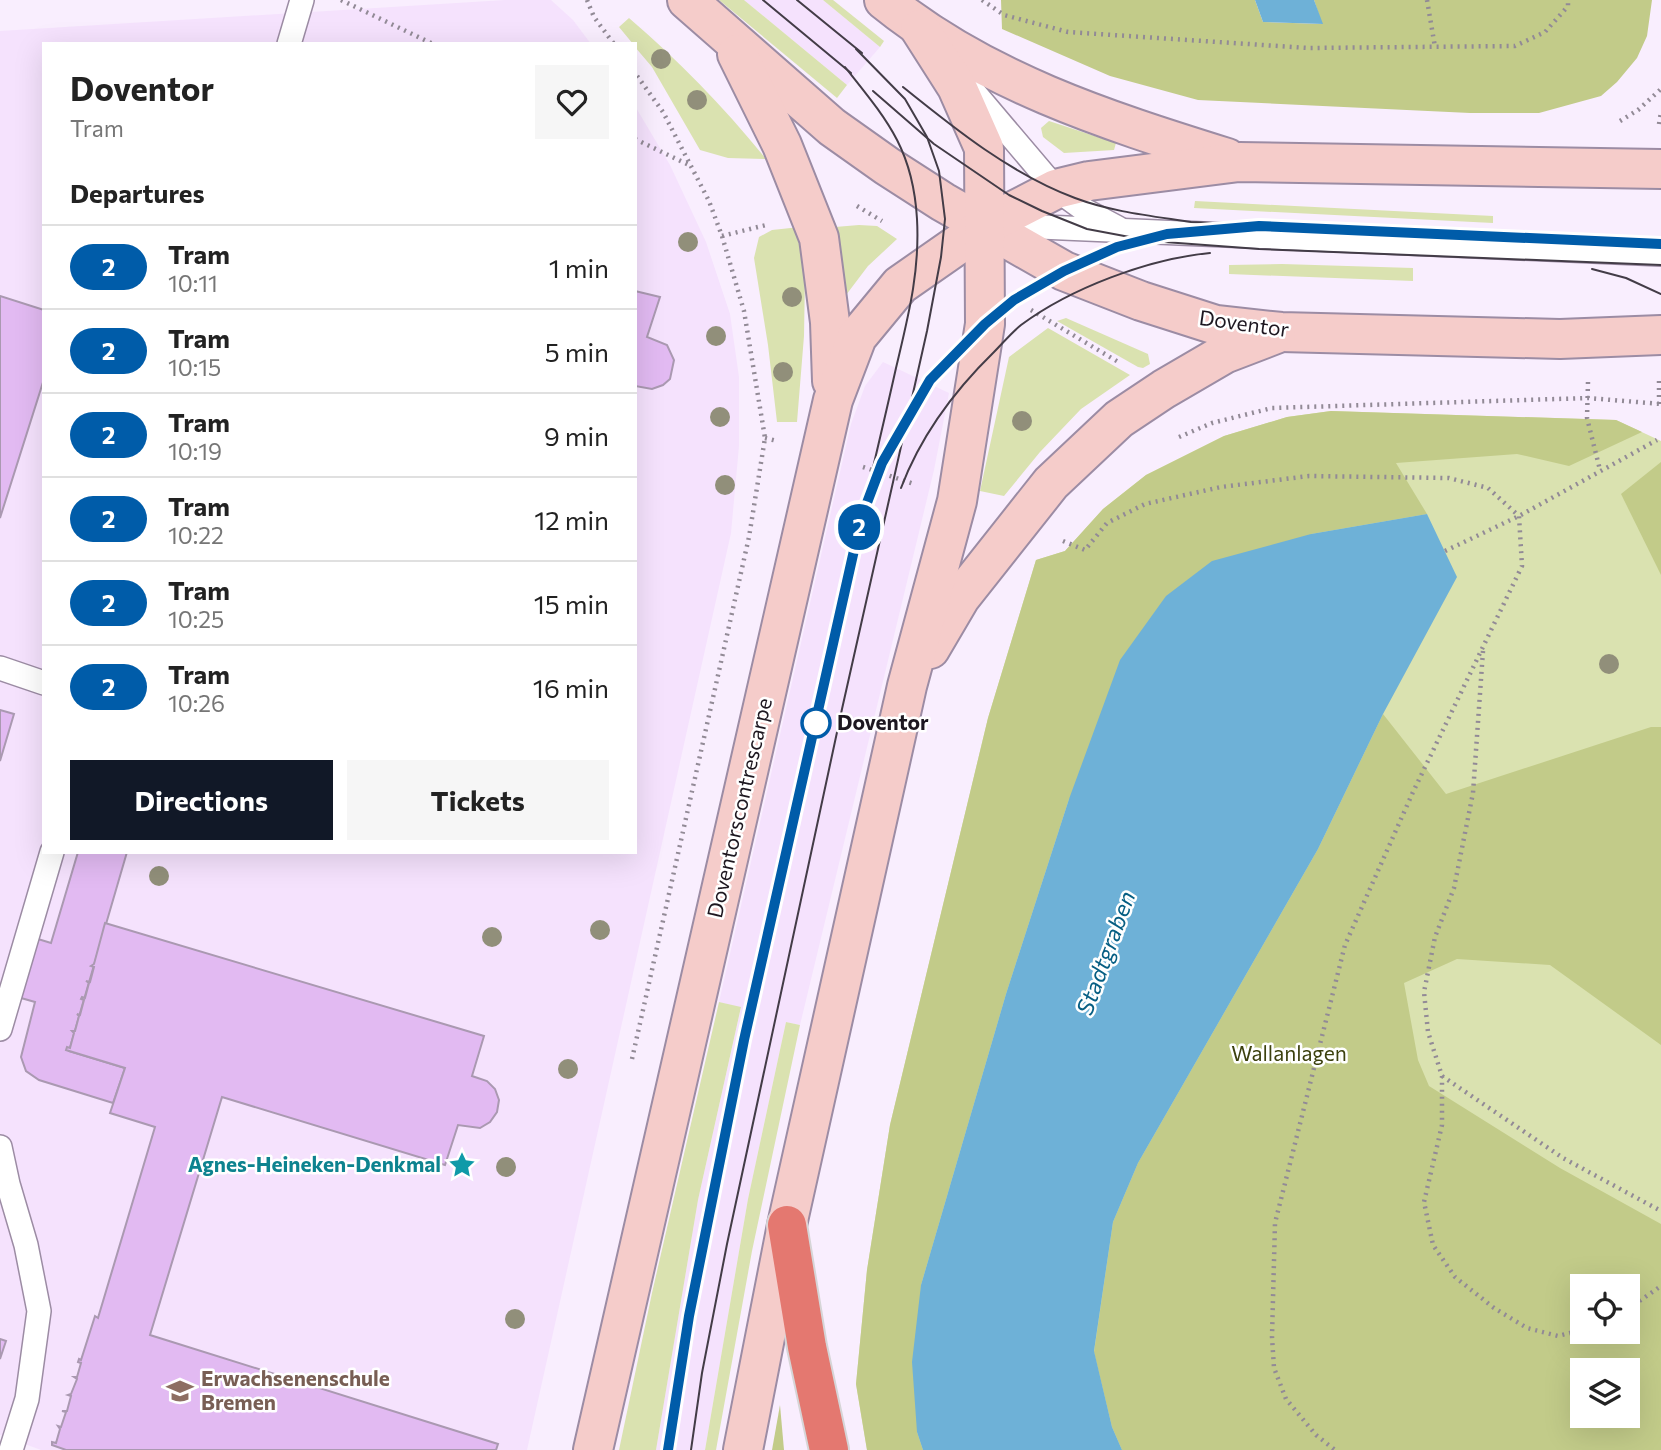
<!DOCTYPE html>
<style>
body{margin:0;font-family:Commissioner,sans-serif;background:#f6f6f6;color:#222;height:100vh;display:flex;flex-direction:column;font-size:26px;white-space:nowrap}
*{box-sizing:border-box;margin:0}
p{font-size:23px;color:#767676}
.icon{flex:none;width:38px;height:38px;fill:none;stroke:currentColor;stroke-width:2;stroke-linecap:round;stroke-linejoin:round}
.map{position:relative;flex:1;overflow:hidden}
.side{position:absolute;left:42px;top:42px;width:595px;height:812px;display:flex;flex-direction:column;background:#fff;border-radius:0px;box-shadow:0 7px 28px #0002}
.side>*{flex:none}
.badge{padding:0 14px;border-radius:23px;font-size:24px;line-height:46px}
.tools{position:absolute;left:1570px;top:1274px;display:grid;gap:14px}
.tools a{display:grid;place-items:center;width:70px;height:70px;border-radius:0px;background:#fff;box-shadow:0 7px 28px #0002;font-size:35px}
.map>.badge{position:absolute;translate:-50% -50%;box-shadow:0 0 0 4px #fff}
h2{padding:0 28px;font-size:26px;line-height:63px}
.round{display:grid;place-items:center;flex:none;width:74px;height:74px;border-radius:0px;background:#f6f6f6}
.head{display:flex;align-items:center;justify-content:space-between;height:119px;padding:0 28px}
h1{font-size:33px;font-weight:700;line-height:52px}
.button{display:flex;gap:14px;margin-top:auto;padding:14px 28px}
.button a{flex:1;height:80px;border-radius:0px;background:#111827;color:#fff;font-size:28px;font-weight:700;line-height:80px;text-align:center}
.button a+a{background:#f6f6f6;color:#222}
ul{padding:0;list-style:none}
li{display:flex;align-items:center;gap:21px;height:84px;padding:0 28px;border-top:2px solid #e0e0e0}
li div{flex:1}
li b{display:block;font-size:26px}
li em{font-style:normal}
li .badge{min-width:77px;font-weight:700;text-align:center}
.map>svg:first-child{display:block}
.built{fill:#f5e2fd}
.green{fill:#dae2b0;fill-rule:evenodd}
.forest{fill:#c2cb89;fill-rule:evenodd}
.water{fill:#6eb1d7}
.building{fill:#e2baf2;stroke:#aa99b1;stroke-width:2}
.lines{fill:none;stroke-linecap:round;stroke-linejoin:round}
.service-casing{stroke:#9c8ca4;stroke-width:26}
.secondary-casing{stroke:#9c8ca4;stroke-width:42}
.trunk-casing{stroke:#d6d5d7;stroke-width:42}
.path{stroke:#928a96;stroke-width:4.5;stroke-dasharray:2 5;stroke-linecap:butt}
.service{stroke:#fff;stroke-width:23}
.secondary{stroke:#f5ccca;stroke-width:38}
.trunk{stroke:#e47870;stroke-width:38}
.tram{stroke:#433c47;stroke-width:2}
.tree{fill:#918f7a}
.line-casing{stroke:#fff;stroke-width:16}
.line{stroke:#005ca9;stroke-width:10}
.stop-dot{fill:#fff;stroke:#005ca9;stroke-width:3.5}
.labels{text-anchor:middle;stroke-width:5;stroke-linejoin:round;paint-order:stroke}
.street-label{font-size:21px;fill:#1d1720;stroke:#fff}
.stop-label{font-size:21px;font-weight:bold;fill:#1d1720;stroke:#fff;text-anchor:start}
.park-label{font-size:21px;fill:#3c410e;stroke:#fff}
.culture-label{font-size:21px;font-weight:bold;fill:#0d838f;stroke:#fff;text-anchor:end}
.education-label{font-size:21px;font-weight:bold;fill:#785e54;stroke:#fff;text-anchor:start}
.water-label{font-size:23px;font-style:italic;fill:#065e83;stroke:#fff}
</style>
<div class="map">
<svg width="1661" height="1450" viewBox="0 0 1661 1450">
<rect width="100%" height="100%" fill="#f9eefe"/>
<!-- built -->
<g class="built">
<polygon points="505,0 551,0 573,20 591,44 44,44 44,852 635,852 635,106 670,165 706,242 730,314 739,377 739,446 731,533 527,1450 41,1450 0,1435 0,31"/>
<polygon points="744,0 823,0 880,47 847,85"/>
<polygon points="883,362 949,393 934,470 800,1025 786,1022 748,1199 705,1450 656,1450 698,1200 741,1008 719,1002 851,424 865,386"/>
</g>
<!-- green -->
<g class="green">
<polygon points="719,0 744,0 847,85 837,98"/>
<polygon points="823,0 833,0 884,41 880,47"/>
<path d="M 629,18 C 679,61 724,107 766,159 L 728,158 L 700,150 L 652,67 L 635,47 L 635,44 L 633,44 L 619,27 Z"/>
<polygon points="1049,121 1116,143 1114,150 1064,153 1043,137 1041,128"/>
<polygon points="1195,201 1493,216 1493,223 1194,208"/>
<polygon points="859,225 877,226 897,239 868,266 843,299 835,227"/>
<polygon points="800,227 805,276 804,336 797,422 777,422 768,345 754,258 759,237 772,230"/>
<polygon points="1282,264 1413,268 1413,281 1229,274 1229,265"/>
<polygon points="1066,318 1148,354 1150,364 1143,368 1138,367 1057,321"/>
<polygon points="1048,328 1130,375 1081,409 1040,452 1004,496 980,491 1009,357"/>
<path d="M 1331,411 L 1616,420 L 1661,441 L 1661,1450 L 867,1450 L 856,1384 L 867,1270 L 890,1125 L 988,718 L 1036,560 L 1065,551 L 1103,509 L 1146,475 L 1224,436 L 1287,417 ZM 1582,1286 L 1628,1286 L 1628,1332 L 1582,1332 ZM 1582,1370 L 1628,1370 L 1628,1416 L 1582,1416 Z"/>
<polygon points="719,1002 741,1007 698,1200 656,1450 619,1450 652,1293"/>
<polygon points="786,1022 800,1025 752,1251 716,1450 705,1450 748,1199"/>
</g>
<!-- forest -->
<g class="forest">
<polygon points="1001,0 1255,0 1263,22 1322,24 1314,0 1652,0 1647,36 1637,58 1617,82 1601,96 1539,113 1470,113 1198,100 1110,76 1002,29"/>
<polygon points="1331,411 1616,420 1642,432 1569,466 1517,454 1396,463 1427,514 1311,534 1069,799 1006,994 921,1285 917,1432 923,1450 867,1450 856,1384 867,1270 890,1125 988,718 1036,560 1065,551 1103,509 1146,475 1224,436 1287,417"/>
<polygon points="1661,462 1661,575 1621,494"/>
<path d="M 1383,714 L 1446,794 L 1651,727 L 1661,727 L 1661,1045 L 1550,965 L 1457,959 L 1404,983 L 1418,1060 L 1429,1086 L 1560,1168 L 1661,1224 L 1661,1450 L 1122,1450 L 1112,1427 L 1094,1352 L 1113,1222 L 1138,1163 L 1318,849 ZM 1582,1286 L 1628,1286 L 1628,1332 L 1582,1332 ZM 1582,1370 L 1628,1370 L 1628,1416 L 1582,1416 Z"/>
<polygon points="780,1405 784,1450 772,1450"/>
</g>
<!-- water -->
<g class="water">
<polygon points="1255,0 1314,0 1323,24 1263,22"/>
<polygon points="1427,514 1457,577 1383,714 1318,849 1138,1163 1113,1222 1094,1351 1112,1427 1122,1450 923,1450 917,1432 912,1362 921,1285 1006,994 1069,799 1120,660 1166,596 1212,561 1311,534"/>
</g>
<!-- building -->
<g class="building">
<polygon points="635,291 660,297 647,337 667,345 674,360 670,379 663,385 652,389 635,386"/>
<polygon points="0,296 44,310 44,379 0,518"/>
<polygon points="0,710 14,714 0,761"/>
<polygon points="78,852 127,852 69,1051 125,1068 113,1103 39,1080 26,1071 21,1057 35,1002 7,994 25,935 51,943"/>
<polygon points="105,923 484,1036 472,1076 487,1081 495,1089 499,1100 497,1112 490,1122 480,1128 458,1125 445,1165 222,1097 150,1335 498,1444 496,1450 66,1450 52,1445 52,1442 56,1443 60,1429 58,1426 61,1427 66,1412 62,1411 67,1411 71,1396 68,1395 71,1394 77,1379 74,1377 77,1377 81,1363 78,1362 79,1359 81,1360 95,1316 98,1318 155,1127 110,1113 125,1068 66,1050 67,1047 70,1048 74,1033 72,1031 75,1031 79,1016 77,1014 80,1015 84,1000 81,999 82,997 85,998 89,983 86,981 90,982 94,967 91,966 94,964"/>
<polygon points="0,1339 6,1341 0,1359"/>
</g>
<g class="lines">
<defs>
<g id="service">
<polyline points="289,44 302,0"/>
<polyline points="967,84 1056,189 1086,211 1118,228"/>
<polyline points="996,225 1661,254"/>
<polyline points="0,668 44,683"/>
<polyline points="0,1029 52,852"/>
<polyline points="0,1147 8,1184 26,1245 39,1311 27,1399 11,1450"/>
</g>
<g id="secondary">
<polyline points="687,0 832,127 887,166 943,202 1064,271 1141,301 1216,325 1281,332 1560,339 1661,335"/>
<path d="M 884,0 C 984,81 1105,120 1227,158"/>
<polyline points="737,54 782,145 819,238 830,322 832,381"/>
<polyline points="930,649 960,598 1051,483 1119,419 1164,389 1224,354 1276,334"/>
<polyline points="593,1450 833,400 857,337 900,285 986,225 1056,189 1089,181 1239,162 1661,169"/>
<polyline points="743,1450 787,1225 907,686 957,501 985,324 984,148 957,87 920,29"/>
</g>
<polyline id="trunk" points="787,1225 807,1347 829,1450"/>
</defs>
<!-- service casing -->
<use href="#service" class="service-casing"/>
<!-- secondary casing -->
<use href="#secondary" class="secondary-casing"/>
<!-- trunk casing -->
<use href="#trunk" class="trunk-casing"/>
<!-- path -->
<g class="path">
<polyline points="341,0 433,44"/>
<polyline points="587,0 594,17 614,44"/>
<polyline points="982,0 1004,15 1068,32 1308,48 1515,46 1545,32 1568,6 1568,0"/>
<polyline points="1427,0 1435,47"/>
<polyline points="1620,121 1638,110 1661,89"/>
<polyline points="1659,124 1661,112"/>
<polyline points="635,139 691,166"/>
<polyline points="857,206 882,221"/>
<polyline points="722,236 766,225"/>
<polyline points="1031,310 1120,363"/>
<polyline points="1659,381 1659,405"/>
<polyline points="1588,382 1587,418 1600,470"/>
<polyline points="1179,437 1212,423 1272,408 1588,398 1661,404"/>
<polyline points="765,438 777,441"/>
<polyline points="863,467 914,484"/>
<polyline points="1063,541 1085,550 1107,523 1145,504 1221,487 1309,476 1449,478 1488,488 1519,516 1522,566 1413,792 1345,945 1275,1223 1272,1337 1274,1368 1286,1399 1316,1435 1335,1450"/>
<polyline points="1445,551 1519,516 1657,440"/>
<polyline points="1483,651 1473,793 1454,888 1435,937 1424,992 1428,1032 1442,1076 1442,1125 1424,1202 1433,1245 1455,1277 1494,1308 1527,1328 1558,1336 1582,1330"/>
<polyline points="632,1059 749,537 765,438 744,311 722,236 709,201 663,112 635,73"/>
<polyline points="1442,1076 1563,1158 1661,1211"/>
<polyline points="1628,1309 1661,1286"/>
</g>
<!-- service -->
<use href="#service" class="service"/>
<!-- secondary -->
<use href="#secondary" class="secondary"/>
<!-- trunk -->
<use href="#trunk" class="trunk"/>
<!-- tram -->
<g class="tram">
<polyline points="763,0 851,73"/>
<polyline points="797,0 862,53"/>
<path d="M 903,87 C 955,129 1011,174 1075,198 C 1112,212 1152,216 1191,222 L 1661,244"/>
<polyline points="873,91 934,144 1009,195 1042,211 1087,229 1151,241 1259,249 1661,265"/>
<polyline points="1592,269 1626,278 1661,294"/>
<path d="M 917,403 C 958,333 1041,275 1117,247 C 1145,237 1176,234 1206,231"/>
<path d="M 901,488 C 921,435 954,391 994,352 C 1003,343 1011,333 1021,325 C 1071,288 1148,259 1210,253"/>
<path d="M 668,1450 C 693,1241 746,1036 793,831 C 811,749 827,667 846,585 C 862,512 880,440 896,368 C 908,317 920,272 917,219 C 913,149 887,120 845,67"/>
<polyline points="691,1450 702,1373 727,1244 842,709 927,331 941,257 945,219 939,171 927,137 905,99 856,49"/>
</g>
</g>
<!-- trees -->
<g class="tree">
<circle cx="661" cy="59" r="10"/>
<circle cx="697" cy="100" r="10"/>
<circle cx="688" cy="242" r="10"/>
<circle cx="792" cy="297" r="10"/>
<circle cx="716" cy="336" r="10"/>
<circle cx="783" cy="372" r="10"/>
<circle cx="720" cy="417" r="10"/>
<circle cx="1022" cy="421" r="10"/>
<circle cx="725" cy="485" r="10"/>
<circle cx="1609" cy="664" r="10"/>
<circle cx="159" cy="876" r="10"/>
<circle cx="600" cy="930" r="10"/>
<circle cx="492" cy="937" r="10"/>
<circle cx="568" cy="1069" r="10"/>
<circle cx="506" cy="1167" r="10"/>
<circle cx="515" cy="1319" r="10"/>
</g>
<g class="lines">
<defs>
<polyline id="line" points="668,1450 689,1316 744,1040 857,537 862,516 882,463 930,380 985,324 1014,300 1064,271 1117,247 1167,234 1259,226 1661,244"/>
</defs>
<!-- line casing -->
<use href="#line" class="line-casing"/>
<!-- line -->
<use href="#line" class="line"/>
</g>
<!-- icons -->
<defs>
<symbol id="sight-bare" viewBox="-9 -9 18 18"><path d="M0-6L1.8-2.2L6-1.7L2.9 1.2L3.7 5.4L0 3.3L-3.7 5.4L-2.9 1.2L-6-1.7L-1.8-2.2Z" fill="#0f9aa8" stroke="#fff" stroke-width="2.5" paint-order="stroke"/></symbol>
<symbol id="school-bare" viewBox="-9 -9 18 18"><path d="M0-5L7-2L0 1L-7-2ZM-4 1L0 2.5L4 1V4Q0 6-4 4Z" fill="#8d6e63" stroke="#fff" stroke-width="2.5" paint-order="stroke"/></symbol>
</defs>
<g fill-rule="evenodd">
<use href="#sight-bare" x="443" y="1146" width="38" height="38"/>
<use href="#school-bare" x="161" y="1372" width="38" height="38"/>
</g>
<!-- markers -->
<circle class="stop-dot" cx="816" cy="723" r="14"/>
<g class="labels">
<!-- street labels -->
<g class="street-label">
<text transform="translate(1244 324) rotate(8)" y="7">Doventor</text>
<text transform="translate(740 808) rotate(-77)" y="7">Doventorscontrescarpe</text>
</g>
<!-- stop labels -->
<g class="stop-label">
<text x="837" y="730">Doventor</text>
</g>
<!-- park labels -->
<g class="park-label">
<text x="1289" y="1061">Wallanlagen</text>
</g>
<!-- culture labels -->
<g class="culture-label">
<text x="441" y="1172">Agnes-Heineken-Denkmal</text>
</g>
<!-- education labels -->
<g class="education-label">
<text x="201" y="1386">Erwachsenenschule<tspan x="201" dy="24">Bremen</tspan></text>
</g>
<!-- water labels -->
<g class="water-label">
<text transform="translate(1106 953) rotate(-70)" y="8">Stadtgraben</text>
</g>
</g>
</svg>
<div class="tools">
<a><svg class="icon" aria-label="locate" viewBox="0 0 24 24"><circle cx="12" cy="12" r="6"/><path d="M12 2v4M12 18v4M2 12h4M18 12h4"/></svg></a>
<a><svg class="icon" aria-label="layers" viewBox="0 0 24 24"><path d="M12 4l9 5-9 5-9-5zM3 14l9 5 9-5"/></svg></a>
</div>
<b class="badge" style="left:859px;top:527px;background:#005ca9;color:#fff">2</b>
<section class="side">
<div class="head"><div><h1>Doventor</h1><p>Tram</p></div><a class="round"><svg class="icon" aria-label="heart" viewBox="0 0 24 24"><path d="M12 20l-8-8c-3-5 5-10 8-4 3-6 11-1 8 4z"/></svg></a></div>
<h2>Departures</h2>
<ul>
<li><span class="badge" style="background:#005ca9;color:#fff">2</span><div><b>Tram</b><p>10:11</p></div><em>1 min</em></li>
<li><span class="badge" style="background:#005ca9;color:#fff">2</span><div><b>Tram</b><p>10:15</p></div><em>5 min</em></li>
<li><span class="badge" style="background:#005ca9;color:#fff">2</span><div><b>Tram</b><p>10:19</p></div><em>9 min</em></li>
<li><span class="badge" style="background:#005ca9;color:#fff">2</span><div><b>Tram</b><p>10:22</p></div><em>12 min</em></li>
<li><span class="badge" style="background:#005ca9;color:#fff">2</span><div><b>Tram</b><p>10:25</p></div><em>15 min</em></li>
<li><span class="badge" style="background:#005ca9;color:#fff">2</span><div><b>Tram</b><p>10:26</p></div><em>16 min</em></li>
</ul>
<div class="button"><a>Directions</a><a>Tickets</a></div>
</section>
</div>
